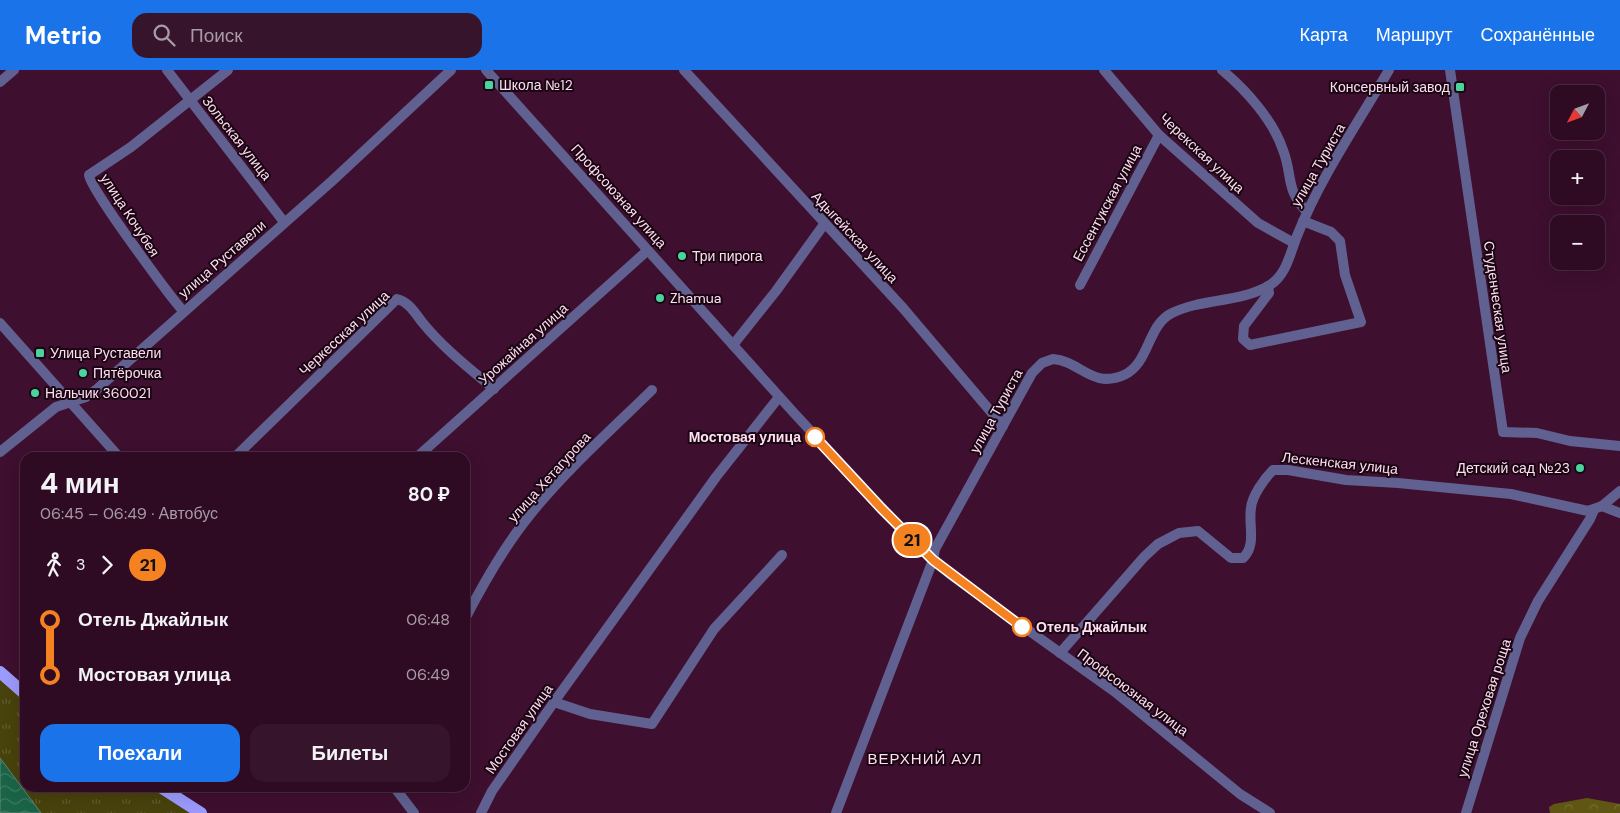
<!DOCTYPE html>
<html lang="ru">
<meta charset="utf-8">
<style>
body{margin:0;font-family:"DM Sans",sans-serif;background:#36142b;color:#f1f3f6;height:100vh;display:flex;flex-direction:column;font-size:19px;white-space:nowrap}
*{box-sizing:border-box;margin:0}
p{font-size:16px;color:#a79ba6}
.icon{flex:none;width:28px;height:28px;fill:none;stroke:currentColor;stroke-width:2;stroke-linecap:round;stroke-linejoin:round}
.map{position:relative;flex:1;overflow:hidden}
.sheet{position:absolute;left:20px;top:382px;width:450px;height:340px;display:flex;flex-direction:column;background:#2e0b23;border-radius:15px;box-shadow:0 5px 20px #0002,0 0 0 1px #492b41}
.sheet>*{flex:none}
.badge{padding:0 10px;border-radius:16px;font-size:18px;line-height:32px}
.needle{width:32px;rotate:229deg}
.controls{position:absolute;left:1550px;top:15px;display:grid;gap:10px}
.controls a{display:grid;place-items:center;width:55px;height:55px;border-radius:10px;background:#2e0b23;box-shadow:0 5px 20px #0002,0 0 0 1px #492b41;font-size:25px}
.map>.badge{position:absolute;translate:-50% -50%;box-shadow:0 0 0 2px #fff}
.legs{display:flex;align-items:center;gap:8px;height:55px;padding:0 20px;font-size:16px}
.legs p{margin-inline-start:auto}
.head{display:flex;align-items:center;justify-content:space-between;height:85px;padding:0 20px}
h1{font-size:28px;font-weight:800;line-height:38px}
.cta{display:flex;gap:10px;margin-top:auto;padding:10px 20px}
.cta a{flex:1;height:58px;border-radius:15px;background:#1a73e8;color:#fff;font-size:20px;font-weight:800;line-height:58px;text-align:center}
.cta a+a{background:#36142b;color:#f1f3f6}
ul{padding:0 20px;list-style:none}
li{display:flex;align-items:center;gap:18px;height:55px;font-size:19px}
li i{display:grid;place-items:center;width:8px;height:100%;margin:0 6px;background:currentColor}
li i::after{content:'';width:12px;height:12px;margin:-6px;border:4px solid;border-radius:50%;background:#2e0b23}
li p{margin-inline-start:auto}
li:first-child i{background:linear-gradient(#0000 50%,currentColor 0)}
li:last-child i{background:linear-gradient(currentColor 50%,#0000 0)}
header{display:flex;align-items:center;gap:30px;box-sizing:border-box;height:70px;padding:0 25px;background:#1a73e8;color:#fff}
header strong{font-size:24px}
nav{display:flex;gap:28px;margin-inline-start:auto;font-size:18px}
.search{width:350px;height:45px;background:#36142b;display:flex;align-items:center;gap:12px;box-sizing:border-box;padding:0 18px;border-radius:15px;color:#a79ba6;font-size:19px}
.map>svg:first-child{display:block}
.forest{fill:url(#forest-crowns)}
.park{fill:url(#park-tufts)}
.water{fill:url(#water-waves);stroke:#5f897a}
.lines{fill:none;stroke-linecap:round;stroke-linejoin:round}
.minor{stroke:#606190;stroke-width:10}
.major{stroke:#9c9bfe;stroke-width:12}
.line-1-casing{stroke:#fff;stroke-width:11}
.line-1{stroke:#f58220;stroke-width:8}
.poi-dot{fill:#4ad49c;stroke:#1a0613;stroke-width:2}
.stop-1-dot{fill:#fff;stroke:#f58220;stroke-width:2.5}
.labels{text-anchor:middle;stroke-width:4;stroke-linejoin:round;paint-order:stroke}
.poi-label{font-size:14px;fill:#fedef0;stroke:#1a0613;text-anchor:start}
.street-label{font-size:14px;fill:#fedef0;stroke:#1a0613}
.stop-label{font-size:14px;font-weight:bold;fill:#fedef0;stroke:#1a0613;text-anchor:end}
.neighbourhood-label{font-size:15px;letter-spacing:1px;fill:#fedef0;stroke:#1a0613}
</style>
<header>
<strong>Metrio</strong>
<div class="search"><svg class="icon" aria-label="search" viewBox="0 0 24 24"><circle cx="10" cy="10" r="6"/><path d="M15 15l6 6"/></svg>Поиск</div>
<nav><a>Карта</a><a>Маршрут</a><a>Сохранённые</a></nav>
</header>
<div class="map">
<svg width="1620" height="743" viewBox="0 0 1620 743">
<defs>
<pattern id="forest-crowns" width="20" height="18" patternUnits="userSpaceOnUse" patternTransform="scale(1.25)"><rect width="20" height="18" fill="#5e5612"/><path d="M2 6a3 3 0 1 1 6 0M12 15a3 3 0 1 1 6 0" fill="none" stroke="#766e35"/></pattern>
<pattern id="park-tufts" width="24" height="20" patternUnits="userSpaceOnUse" patternTransform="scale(1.25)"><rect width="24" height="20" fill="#48420c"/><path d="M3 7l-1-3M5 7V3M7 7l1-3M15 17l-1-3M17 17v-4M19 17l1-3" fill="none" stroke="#635d30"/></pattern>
<pattern id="water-waves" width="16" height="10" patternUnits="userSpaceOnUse" patternTransform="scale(1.25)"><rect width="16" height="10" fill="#1b6447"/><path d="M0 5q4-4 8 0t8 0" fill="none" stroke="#3d7a62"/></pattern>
</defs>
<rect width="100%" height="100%" fill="#3e0f2f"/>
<!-- forest -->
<polygon class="forest" points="1587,728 1620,734 1620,743 1550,743 1549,737 1554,734"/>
<!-- park -->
<polygon class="park" points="0,602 25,624 25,718 162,718 201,743 41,743 0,688"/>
<!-- water -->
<polygon class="water" points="0,688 41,743 0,743"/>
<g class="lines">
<!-- minor -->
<g class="minor">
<polyline points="167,0 284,152"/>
<polyline points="486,0 794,343 909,467 951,505 1115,622 1240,724 1270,743"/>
<polyline points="684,0 903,238 1003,356"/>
<polyline points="1104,0 1159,65 1258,153 1294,173"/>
<path d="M 1222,0 C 1246,20 1273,50 1283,80 C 1293,106 1285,118 1306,141"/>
<polyline points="1450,0 1503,362 1537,363 1570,371 1620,376"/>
<polyline points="0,12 14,0"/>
<polyline points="1080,215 1159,65"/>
<polyline points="1268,216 1269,223 1244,256 1243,269 1250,275 1361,252 1345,205 1340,171 1331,162 1303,151"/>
<path d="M 183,241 C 170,226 88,116 89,105 L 131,77 L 228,0"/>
<polyline points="0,253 120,388"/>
<polyline points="733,275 776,221 825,153"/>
<polyline points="0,382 56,337 86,327 97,319 332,111 451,0"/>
<path d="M 234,388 L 397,229 C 409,232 415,243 422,252 C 443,278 469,298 494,319"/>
<polyline points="416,388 648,180"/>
<polyline points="1602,436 1620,443"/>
<path d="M 465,549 C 483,514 504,477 529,446 C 566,400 610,361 652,320"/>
<path d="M 1060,583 L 1144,487 L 1158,474 L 1179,463 L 1198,461 L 1231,488 L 1243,488 C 1257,475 1248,454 1251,438 C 1252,426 1264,409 1273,400 L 1288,400 L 1346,410 L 1398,413 L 1511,424 L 1588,441 L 1602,436 L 1620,421"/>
<polyline points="554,632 590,644 652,654 714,559 782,485"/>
<polyline points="395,718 414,743"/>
<polyline points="481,743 492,721 554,632 716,407 779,327"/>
<path d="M 836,743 L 933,490 L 935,479 L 1032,303 L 1042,293 L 1053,289 C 1080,291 1092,319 1124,305 C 1150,293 1147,255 1172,243 C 1203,228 1240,233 1270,215 C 1287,204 1290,183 1297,166 C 1320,108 1357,54 1389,0"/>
<polyline points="1466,743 1520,568 1538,531 1590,449 1594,440"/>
</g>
<!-- major -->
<g class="major">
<polyline points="0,602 25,624"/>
<polyline points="162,718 201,743"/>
</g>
</g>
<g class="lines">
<defs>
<polyline id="line-1" points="815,367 881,438 933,490 1022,557"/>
</defs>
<!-- line-1 casing -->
<use href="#line-1" class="line-1-casing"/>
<!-- line-1 -->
<use href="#line-1" class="line-1"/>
</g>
<!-- markers -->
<g class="poi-dot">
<rect x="484" y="10" width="10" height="10" rx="2.5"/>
<rect x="1455" y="12" width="10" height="10" rx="2.5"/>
<circle cx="682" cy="186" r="5"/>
<circle cx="660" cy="228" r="5"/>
<rect x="35" y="278" width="10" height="10" rx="2.5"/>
<circle cx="83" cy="303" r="5"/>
<circle cx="35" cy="323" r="5"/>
<circle cx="1580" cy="398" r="5"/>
</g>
<g class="stop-1-dot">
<circle cx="815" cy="367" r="9"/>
<circle cx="1022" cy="557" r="9"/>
</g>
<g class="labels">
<!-- poi labels -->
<g class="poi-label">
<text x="499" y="20">Школа №12</text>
<text x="1450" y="22" text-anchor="end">Консервный завод</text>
<text x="692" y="191">Три пирога</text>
<text x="670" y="233">Zhamua</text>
<text x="50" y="288">Улица Руставели</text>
<text x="93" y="308">Пятёрочка</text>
<text x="45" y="328">Нальчик 360021</text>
<text x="1570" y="403" text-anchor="end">Детский сад №23</text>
</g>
<!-- street labels -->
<g class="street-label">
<text transform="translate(237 68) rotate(52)" y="5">Зольская улица</text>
<text transform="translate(1202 83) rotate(43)" y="5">Черекская улица</text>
<text transform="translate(1318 95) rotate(-60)" y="5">улица Туриста</text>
<text transform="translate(619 126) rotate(48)" y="5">Профсоюзная улица</text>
<text transform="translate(1107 133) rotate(-62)" y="5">Ессентукская улица</text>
<text transform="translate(130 145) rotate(57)" y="5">улица Кочубея</text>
<text transform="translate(855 167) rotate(47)" y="5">Адыгейская улица</text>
<text transform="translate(222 189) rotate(-41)" y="5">улица Руставели</text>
<text transform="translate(1498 237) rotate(82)" y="5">Студенческая улица</text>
<text transform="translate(344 263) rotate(-43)" y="5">Черкесская улица</text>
<text transform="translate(523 274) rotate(-42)" y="5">Урожайная улица</text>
<text transform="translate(996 341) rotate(-61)" y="5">улица Туриста</text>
<text transform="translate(1340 393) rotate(6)" y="5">Лескенская улица</text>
<text transform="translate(549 407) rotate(-48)" y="5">улица Хетагурова</text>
<text transform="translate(1133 622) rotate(37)" y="5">Профсоюзная улица</text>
<text transform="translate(1484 638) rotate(-72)" y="5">улица Ореховая роща</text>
<text transform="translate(519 659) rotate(-55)" y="5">Мостовая улица</text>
</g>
<!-- stop labels -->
<g class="stop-label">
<text x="801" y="372">Мостовая улица</text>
<text x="1036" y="562" text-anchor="start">Отель Джайлык</text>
</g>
<!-- neighbourhood labels -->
<g class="neighbourhood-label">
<text x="925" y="694">ВЕРХНИЙ АУЛ</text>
</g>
</g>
</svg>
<div class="controls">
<a><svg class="needle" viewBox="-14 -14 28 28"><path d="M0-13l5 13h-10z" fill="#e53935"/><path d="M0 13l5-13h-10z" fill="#a79ba6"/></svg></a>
<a>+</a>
<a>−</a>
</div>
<b class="badge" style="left:912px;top:470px;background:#f58220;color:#111">21</b>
<section class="sheet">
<div class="head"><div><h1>4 мин</h1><p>06:45 – 06:49 · Автобус</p></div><b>80 ₽</b></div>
<div class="legs"><svg class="icon" aria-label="walk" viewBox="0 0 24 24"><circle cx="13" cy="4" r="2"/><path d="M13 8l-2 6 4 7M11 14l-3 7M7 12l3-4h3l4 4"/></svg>3<svg class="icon" aria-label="forward" viewBox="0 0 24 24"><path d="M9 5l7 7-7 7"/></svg><b class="badge" style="background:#f58220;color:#111">21</b></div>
<ul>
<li><i style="color:#f58220"></i><b>Отель Джайлык</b><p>06:48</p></li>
<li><i style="color:#f58220"></i><b>Мостовая улица</b><p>06:49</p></li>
</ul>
<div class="cta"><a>Поехали</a><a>Билеты</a></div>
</section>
</div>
